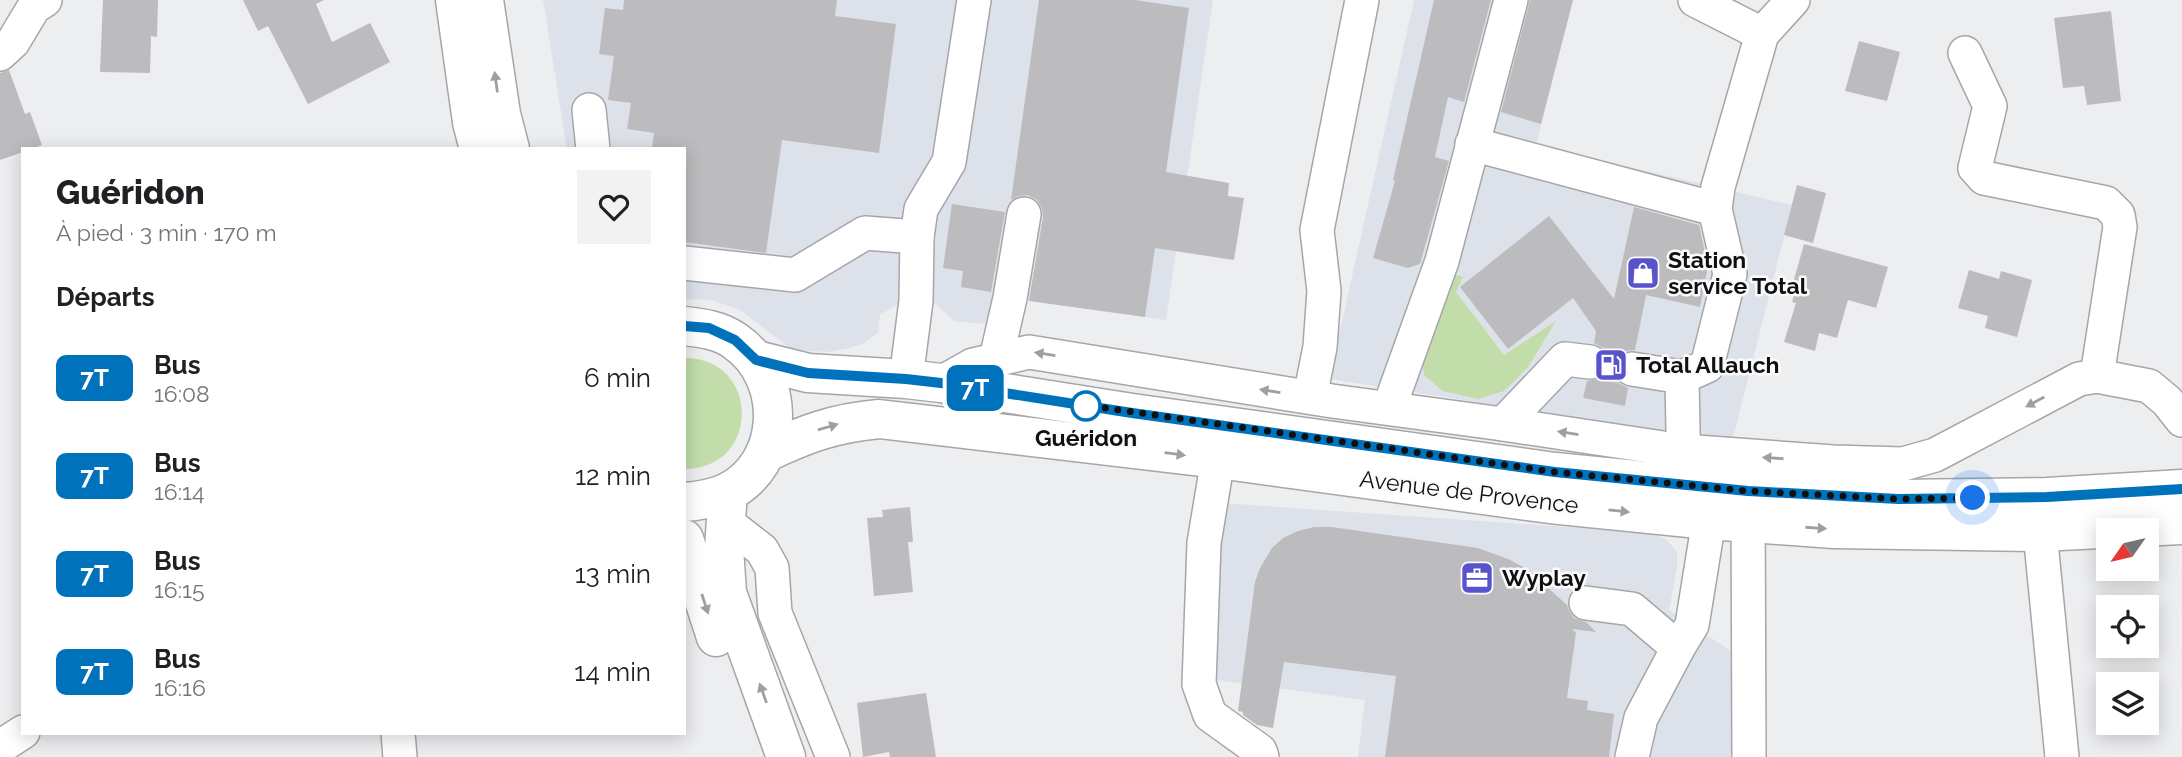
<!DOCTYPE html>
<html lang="fr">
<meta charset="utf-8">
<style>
body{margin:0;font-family:Raleway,sans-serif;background:#f2f2f2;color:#202124;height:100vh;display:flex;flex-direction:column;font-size:26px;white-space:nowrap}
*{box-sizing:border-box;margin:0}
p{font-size:23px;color:#757577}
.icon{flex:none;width:38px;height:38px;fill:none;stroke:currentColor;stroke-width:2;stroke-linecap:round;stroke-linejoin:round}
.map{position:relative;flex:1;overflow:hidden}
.details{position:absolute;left:21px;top:147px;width:665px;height:588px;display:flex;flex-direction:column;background:#fff;border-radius:0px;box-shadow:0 4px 18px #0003}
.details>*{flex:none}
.badge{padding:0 14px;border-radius:10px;font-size:24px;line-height:46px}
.needle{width:46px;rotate:236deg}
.tools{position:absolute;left:2096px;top:518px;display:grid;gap:14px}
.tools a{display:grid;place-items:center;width:63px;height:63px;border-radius:0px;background:#fff;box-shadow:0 4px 18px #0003;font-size:35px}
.you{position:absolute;width:35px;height:35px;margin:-18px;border:5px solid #fff;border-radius:50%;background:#1a73e8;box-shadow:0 0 0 10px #1a73e833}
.map>.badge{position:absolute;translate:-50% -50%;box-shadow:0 0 0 4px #fff}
h2{padding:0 35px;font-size:26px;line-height:63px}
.round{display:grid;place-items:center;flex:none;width:74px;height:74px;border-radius:0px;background:#f2f2f2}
.head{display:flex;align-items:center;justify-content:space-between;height:119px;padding:0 35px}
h1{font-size:33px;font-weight:800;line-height:52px}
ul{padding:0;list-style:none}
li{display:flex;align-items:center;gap:21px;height:98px;padding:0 35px}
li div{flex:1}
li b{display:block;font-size:26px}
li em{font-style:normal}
li .badge{min-width:77px;font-weight:700;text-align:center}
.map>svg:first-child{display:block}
.built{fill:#dde2ea}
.green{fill:#c2dda9}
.building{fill:#bcbcbe}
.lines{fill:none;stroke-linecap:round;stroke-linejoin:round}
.minor-tunnel{stroke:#cccdcf;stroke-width:33;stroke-dasharray:33 17;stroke-linecap:butt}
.minor-casing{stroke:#a6a6a8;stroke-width:36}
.major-casing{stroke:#a6a6a8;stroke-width:41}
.minor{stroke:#fff;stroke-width:33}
.major{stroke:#fff;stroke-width:38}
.oneway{fill:#9f9fa0}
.line-casing{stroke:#fff;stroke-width:16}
.line{stroke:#0072bc;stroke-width:10}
.walk{stroke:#101011;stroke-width:7;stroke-dasharray:0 12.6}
.stop-dot{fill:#fff;stroke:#0072bc;stroke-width:3.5}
.labels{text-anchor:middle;stroke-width:5;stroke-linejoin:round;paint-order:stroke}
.poi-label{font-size:23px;font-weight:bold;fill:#101011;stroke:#fbfbfd;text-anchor:start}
.stop-label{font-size:23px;font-weight:bold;fill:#101011;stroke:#fbfbfd}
.street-label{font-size:23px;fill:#101011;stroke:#fbfbfd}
</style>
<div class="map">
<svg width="2182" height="757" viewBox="0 0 2182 757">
<rect width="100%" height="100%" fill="#edeef0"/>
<!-- built -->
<g class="built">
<polygon points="543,0 1213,0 1166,320 999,296 984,324 954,321 936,304 904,300 880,315 878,333 864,343 850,348 827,352 797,350 787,346 740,310 711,300 684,299 684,149 567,149"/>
<polygon points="1414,0 1573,0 1536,145 1792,205 1732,442 1329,379"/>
<polygon points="1222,503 1651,533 1667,540 1677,552 1677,567 1669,610 1743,659 1746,757 1358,757 1365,700 1209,679"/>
</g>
<!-- green -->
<g class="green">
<polygon points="1453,274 1463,277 1456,292 1504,355 1556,321 1528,367 1504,391 1478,399 1443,391 1424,375 1422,360"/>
<path d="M 684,358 C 760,357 762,469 684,469 Z"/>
</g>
<!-- building -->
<g class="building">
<polygon points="103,0 158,0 157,37 151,36 150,73 100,72"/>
<polygon points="243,0 324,0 316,4 332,42 370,23 390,62 308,104 268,26 258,31"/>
<polygon points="624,0 837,0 835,16 896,24 879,153 782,140 766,253 684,242 684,149 652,149 654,133 627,129 631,103 608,100 614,56 599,54 605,8 623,10"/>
<polygon points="1039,0 1135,0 1189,8 1166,172 1229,183 1228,196 1244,198 1234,260 1155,248 1145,317 1029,301 1043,217 1042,208 1037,200 1028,195 1018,196 1011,200"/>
<polygon points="1434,0 1491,0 1464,102 1448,97 1435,157 1449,161 1420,264 1408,268 1373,258 1395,181 1393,180"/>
<polygon points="1530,0 1573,0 1541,124 1501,112"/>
<polygon points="2111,11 2121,101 2087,105 2084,86 2063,88 2054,18"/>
<polygon points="1859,41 1900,52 1887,101 1845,91"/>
<polygon points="9,70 25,114 30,112 42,145 31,149 23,149 23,152 0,160 0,73"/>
<polygon points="1797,185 1826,193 1813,243 1784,235"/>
<polygon points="952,204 1005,212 991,292 961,287 963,271 943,268"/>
<polygon points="1634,207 1699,225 1708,266 1700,307 1646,295 1635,350 1625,351 1617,357 1613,365 1614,376 1620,384 1628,388 1625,406 1583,398 1587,381 1598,379 1606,373 1609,364 1607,354 1602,347 1594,343 1596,331 1573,298 1508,349 1460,287 1549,216 1614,299"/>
<polygon points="1804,244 1888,267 1876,308 1848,300 1837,338 1819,333 1815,351 1784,342 1796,303 1792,302 1797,284 1793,283"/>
<polygon points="1969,270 1999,279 2001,271 2032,280 2017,337 1985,328 1988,316 1958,308"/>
<polygon points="910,507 913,542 908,542 913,592 874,596 867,518 883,517 882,510"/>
<polygon points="1314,527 1332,527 1478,548 1508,559 1527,569 1567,605 1569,611 1574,618 1586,622 1596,632 1572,629 1576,633 1567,698 1588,701 1587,710 1614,714 1609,757 1385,757 1396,676 1284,662 1273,728 1257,725 1243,715 1243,712 1238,711 1255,582 1260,568 1272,548 1283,538 1298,531"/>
<polygon points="926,693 936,757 890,757 889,752 863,757 857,703"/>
</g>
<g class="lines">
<!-- minor-tunnel -->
<polyline class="minor-tunnel" points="1590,362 1632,369"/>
<defs>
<g id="minor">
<polyline points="1695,0 1762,34"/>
<polyline points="1965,53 1990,106 1975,168 1984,178 2106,203 2118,215 2120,227 2097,376"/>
<polyline points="0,54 13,42 34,7 45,0"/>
<polyline points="589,110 593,149"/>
<polyline points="1472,144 1715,209 1730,274 1707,366 1682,377"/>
<polyline points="1715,209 1718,187 1762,34 1793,0"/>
<polyline points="917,237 921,209 949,162 974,0"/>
<polyline points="684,263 795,275 865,233 917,237 916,301 906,379"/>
<polyline points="996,359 1010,298 1024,214"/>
<polyline points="1632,369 1682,377 1684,483 1709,520 1692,625 1678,648 1641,718 1632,757"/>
<polyline points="941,383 973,365 1029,352 1332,401 1503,424 1683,451 1833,462 1903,464 1935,455 2079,379 2097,376 2149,386 2167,401 2182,420"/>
<polyline points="1310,397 1320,347 1324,291 1317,230 1362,0"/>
<polyline points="1389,408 1442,261 1511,0"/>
<polyline points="1503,424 1565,359 1590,362"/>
<polyline points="1222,435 1204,543 1199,684 1210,715 1260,751 1262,757"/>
<polyline points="1748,497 1749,757"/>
<polyline points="726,522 762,550 772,568 775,613 833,757"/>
<polyline points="2040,532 2062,757"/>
<polyline points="1586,603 1632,609 1678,648"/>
<polyline points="398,733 400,757"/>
<polyline points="0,747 23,732"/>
</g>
<g id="major">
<polyline points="455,0 472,122 479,149"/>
<polyline points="484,0 501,114 510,149"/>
<path d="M 684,326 C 702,328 720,330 735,341 C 788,377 786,465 726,493 C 712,499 699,501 684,502"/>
<polyline points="756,360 808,373 906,379 941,383 1132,413 1555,472 1748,491 1898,499 2047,497 2182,489"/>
<path d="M 765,453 C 805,434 834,423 879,419 L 1218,459 L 1550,504 L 1709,520 L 1834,529 L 2040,532 L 2182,525"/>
<polyline points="728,492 724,548 727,593 786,757"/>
<polyline points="684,539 716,637"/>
</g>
</defs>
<!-- minor casing -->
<use href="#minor" class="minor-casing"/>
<!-- major casing -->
<use href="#major" class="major-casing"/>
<!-- minor -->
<use href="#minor" class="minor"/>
<!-- major -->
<use href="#major" class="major"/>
</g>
<!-- one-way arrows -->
<defs><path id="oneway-solid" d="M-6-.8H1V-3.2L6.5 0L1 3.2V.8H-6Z" transform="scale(1.75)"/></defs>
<g class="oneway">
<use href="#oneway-solid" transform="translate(496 82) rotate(-98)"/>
<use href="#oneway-solid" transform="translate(1045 354) rotate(-171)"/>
<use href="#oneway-solid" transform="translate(1270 391) rotate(-171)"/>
<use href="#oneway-solid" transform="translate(2035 402) rotate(152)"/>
<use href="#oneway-solid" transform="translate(828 427) rotate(-16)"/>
<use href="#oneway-solid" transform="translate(1568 433) rotate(-171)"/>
<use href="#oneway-solid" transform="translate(1175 454) rotate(7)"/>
<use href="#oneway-solid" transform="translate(1773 458) rotate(-176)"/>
<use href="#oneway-solid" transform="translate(1619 511) rotate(6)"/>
<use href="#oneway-solid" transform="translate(1816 528) rotate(4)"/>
<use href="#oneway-solid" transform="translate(705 604) rotate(72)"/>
<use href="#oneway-solid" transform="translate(763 693) rotate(-110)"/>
</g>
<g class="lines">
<defs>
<polyline id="line" points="684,326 709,328 735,340 756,360 808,373 906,379 941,383 1132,413 1555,472 1748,491 1898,499 2047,497 2182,489"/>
</defs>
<!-- line casing -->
<use href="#line" class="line-casing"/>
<!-- line -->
<use href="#line" class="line"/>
<!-- walk -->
<polyline class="walk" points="1086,406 1077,404 1555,472 1748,491 1898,499 1973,498"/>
</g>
<!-- icons -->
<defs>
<symbol id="shop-square" viewBox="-11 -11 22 22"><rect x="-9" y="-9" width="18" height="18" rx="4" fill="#5853cb" stroke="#fbfbfd"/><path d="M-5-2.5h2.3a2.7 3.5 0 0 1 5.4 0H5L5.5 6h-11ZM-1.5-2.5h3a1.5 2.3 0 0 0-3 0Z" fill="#fff"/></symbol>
<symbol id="fuel-square" viewBox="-11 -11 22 22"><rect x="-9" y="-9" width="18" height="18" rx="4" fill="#5853cb" stroke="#fbfbfd"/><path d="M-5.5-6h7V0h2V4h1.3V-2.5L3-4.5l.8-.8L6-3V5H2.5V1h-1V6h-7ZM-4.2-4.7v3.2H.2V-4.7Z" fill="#fff"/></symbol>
<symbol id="office-square" viewBox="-11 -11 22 22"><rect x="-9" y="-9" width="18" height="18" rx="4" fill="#5853cb" stroke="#fbfbfd"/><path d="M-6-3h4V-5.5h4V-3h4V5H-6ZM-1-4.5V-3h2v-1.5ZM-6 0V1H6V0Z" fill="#fff"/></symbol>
</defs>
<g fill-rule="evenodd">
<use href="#shop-square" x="1624" y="254" width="38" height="38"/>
<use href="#fuel-square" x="1592" y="346" width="38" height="38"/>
<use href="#office-square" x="1458" y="559" width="38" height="38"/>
</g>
<!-- markers -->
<circle class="stop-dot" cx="1086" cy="406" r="14"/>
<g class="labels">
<!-- poi labels -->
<g class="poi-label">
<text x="1668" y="268">Station<tspan x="1668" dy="26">service Total</tspan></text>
<text x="1636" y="373">Total Allauch</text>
<text x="1502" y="586">Wyplay</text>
</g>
<!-- stop labels -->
<g class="stop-label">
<text x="1086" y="446">Guéridon</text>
</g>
<!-- street labels -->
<g class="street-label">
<text transform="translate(1469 492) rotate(7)" y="8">Avenue de Provence</text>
</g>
</g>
</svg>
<div class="tools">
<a><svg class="needle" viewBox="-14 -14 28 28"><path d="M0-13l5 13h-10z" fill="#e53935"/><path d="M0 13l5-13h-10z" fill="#757577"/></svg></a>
<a><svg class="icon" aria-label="locate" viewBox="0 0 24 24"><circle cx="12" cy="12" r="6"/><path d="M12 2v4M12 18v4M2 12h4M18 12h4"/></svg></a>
<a><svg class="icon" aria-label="layers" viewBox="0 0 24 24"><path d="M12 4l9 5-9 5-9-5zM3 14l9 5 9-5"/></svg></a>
</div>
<div class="you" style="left:1973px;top:498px"></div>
<b class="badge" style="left:975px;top:388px;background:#0072bc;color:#fff">7T</b>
<section class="details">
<div class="head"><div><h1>Guéridon</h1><p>À pied · 3 min · 170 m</p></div><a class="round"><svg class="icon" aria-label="heart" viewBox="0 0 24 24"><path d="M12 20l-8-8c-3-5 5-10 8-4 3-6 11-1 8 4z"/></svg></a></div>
<h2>Départs</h2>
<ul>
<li><span class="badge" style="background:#0072bc;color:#fff">7T</span><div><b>Bus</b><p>16:08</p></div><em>6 min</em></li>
<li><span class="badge" style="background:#0072bc;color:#fff">7T</span><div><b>Bus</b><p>16:14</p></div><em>12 min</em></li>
<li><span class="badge" style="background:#0072bc;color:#fff">7T</span><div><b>Bus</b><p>16:15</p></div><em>13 min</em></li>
<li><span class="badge" style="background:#0072bc;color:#fff">7T</span><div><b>Bus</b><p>16:16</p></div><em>14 min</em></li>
</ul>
</section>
</div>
